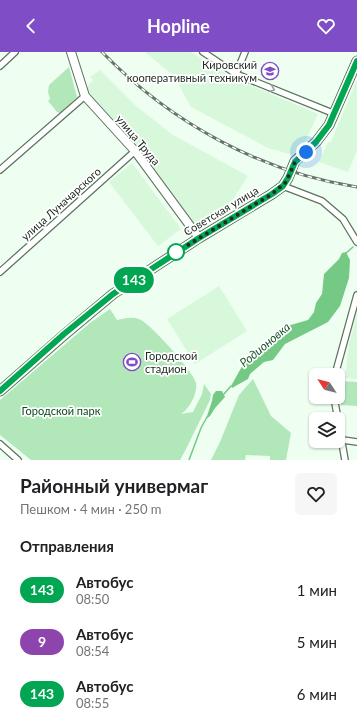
<!DOCTYPE html>
<html lang="ru">
<meta charset="utf-8">
<style>
body{margin:0;font-family:Lato,sans-serif;background:#f6f6f6;color:#202124;height:100vh;display:flex;flex-direction:column;font-size:15px;white-space:nowrap}
*{box-sizing:border-box;margin:0}
p{font-size:13px;color:#757577}
.icon{flex:none;width:22px;height:22px;fill:none;stroke:currentColor;stroke-width:2;stroke-linecap:round;stroke-linejoin:round}
.map{position:relative;height:408px;overflow:hidden}
.side{display:flex;flex-direction:column;background:#fff;flex:1}
.side>*{flex:none}
.badge{padding:0 8px;border-radius:13px;font-size:14px;line-height:26px}
.needle{width:26px;rotate:306deg}
.fabs{position:absolute;left:309px;top:316px;display:grid;gap:8px}
.fabs a{display:grid;place-items:center;width:36px;height:36px;border-radius:6px;background:#fff;box-shadow:0 1px 3px #0004;font-size:20px}
.you{position:absolute;width:20px;height:20px;margin:-10px;border:3px solid #fff;border-radius:50%;background:#1a73e8;box-shadow:0 0 0 6px #1a73e833}
.map>.badge{position:absolute;translate:-50% -50%;box-shadow:0 0 0 2px #fff}
h2{padding:0 20px;font-size:15px;line-height:36px}
.round{display:grid;place-items:center;flex:none;width:42px;height:42px;border-radius:6px;background:#f6f6f6}
.overview{display:flex;align-items:center;justify-content:space-between;height:68px;padding:0 20px}
h1{font-size:19px;font-weight:700;line-height:30px}
ul{padding:0;list-style:none}
li{display:flex;align-items:center;gap:12px;height:52px;padding:0 20px}
li div{flex:1}
li b{display:block;font-size:15px}
li em{font-style:normal}
li .badge{min-width:44px;font-weight:700;text-align:center}
header{display:flex;justify-content:space-between;align-items:center;height:52px;padding:0 20px;background:#7f4ec6;color:#fff;font-size:18px;font-weight:700}
.map>svg:first-child{display:block}
.built{fill:#d8f8dc}
.green{fill:#b2e7ba}
.water{fill:#74c985}
.lines{fill:none;stroke-linecap:round;stroke-linejoin:round}
.stream{stroke:#74c985;stroke-width:1.5}
.street-casing{stroke:#5c7360;stroke-width:8}
.secondary-casing{stroke:#5c7360;stroke-width:10}
.primary-casing{stroke:#5c7360;stroke-width:11}
.street{stroke:#fff;stroke-width:5.5}
.secondary{stroke:#fff;stroke-width:8}
.primary{stroke:#fff;stroke-width:9}
.rail-casing{stroke:#68746a;stroke-width:3}
.rail{stroke:#fff;stroke-width:1.5;stroke-dasharray:4.5;stroke-linecap:butt}
.oneway{stroke:#9ba09c}
.line-casing{stroke:#fff;stroke-width:9}
.line{stroke:#00a651;stroke-width:6}
.walk{stroke:#212b23;stroke-width:4;stroke-dasharray:0 7.2}
.stop-dot{fill:#fff;stroke:#00a651;stroke-width:2}
.labels{text-anchor:middle;stroke-width:3.5;stroke-linejoin:round;paint-order:stroke}
.poi-label{font-size:11px;fill:#212b23;stroke:#fff;text-anchor:end}
.street-label{font-size:11px;fill:#212b23;stroke:#fff}
.park-label{font-size:11px;fill:#06471c;stroke:#fff}
.water-label{font-size:12px;font-style:italic;fill:#1b572b;stroke:#fff}
</style>
<header><svg class="icon" aria-label="back" viewBox="0 0 24 24"><path d="M15 5l-7 7 7 7"/></svg>Hopline<svg class="icon" aria-label="heart" viewBox="0 0 24 24"><path d="M12 20l-8-8c-3-5 5-10 8-4 3-6 11-1 8 4z"/></svg></header>
<div class="map">
<svg width="357" height="408" viewBox="0 0 357 408">
<rect width="100%" height="100%" fill="#eefef0"/>
<!-- built -->
<g class="built">
<polygon points="145,0 191,0 233,26 318,62 304,92 293,103 268,96 191,55 174,24"/>
<polygon points="100,18 136,54 173,83 248,124 230,152 195,172 140,97 88,44 86,36 93,28 90,25"/>
<polygon points="357,27 357,98 348,120 319,110 328,90 331,90"/>
<polygon points="132,111 181,177 158,194 109,130"/>
<polygon points="219,234 247,279 195,312 167,267"/>
<polygon points="357,261 357,327 345,326 349,292"/>
</g>
<!-- green -->
<g class="green">
<polygon points="69,15 77,45 60,61 57,60 48,49 50,47 48,40 49,33"/>
<path d="M 110,257 L 117,268 C 125,266 134,264 141,268 C 152,274 193,319 196,331 C 198,341 189,357 181,362 L 193,360 L 202,342 L 204,332 L 211,342 L 210,348 L 185,399 L 180,408 L 31,408 L 0,383 L 0,348 L 90,271 Z"/>
<polygon points="253,327 271,364 291,381 286,408 270,408 270,404 246,403 245,408 211,408 220,390 239,343"/>
<polygon points="341,329 357,330 357,354 341,353"/>
</g>
<!-- water -->
<g class="water">
<polygon points="346,200 350,208 349,226 340,254 328,270 285,292 273,308 264,310 250,322 248,327 232,336 231,334 245,309 259,294 274,289 284,275 308,268 314,260 316,251 322,242 324,222 339,207 342,201"/>
<polygon points="216,339 222,339 225,345 215,356 210,364 206,367 212,349 213,343"/>
</g>
<g class="lines">
<!-- stream -->
<g class="stream">
<polyline points="346,201 353,195"/>
<polyline points="224,342 231,334"/>
<polyline points="189,408 201,376 207,365"/>
</g>
<defs>
<g id="street">
<polyline points="203,0 236,22 335,62"/>
<polyline points="0,14 15,0"/>
<polyline points="236,22 245,0"/>
<polyline points="0,118 85,44"/>
<polyline points="283,134 322,149 343,167 357,190"/>
<polyline points="0,220 135,99"/>
<polyline points="335,323 357,243"/>
<polyline points="334,345 345,408"/>
<polyline points="343,388 357,390"/>
<polyline points="0,392 18,408"/>
</g>
<polyline id="secondary" points="71,0 85,44 135,99 199,186"/>
<polyline id="primary" points="0,339 64,283 113,242 199,186 272,142 283,134 288,126 295,109 316,90 329,73 357,9"/>
</defs>
<!-- street casing -->
<use href="#street" class="street-casing"/>
<!-- secondary casing -->
<use href="#secondary" class="secondary-casing"/>
<!-- primary casing -->
<use href="#primary" class="primary-casing"/>
<!-- street -->
<use href="#street" class="street"/>
<!-- secondary -->
<use href="#secondary" class="secondary"/>
<!-- primary -->
<use href="#primary" class="primary"/>
<defs>
<path id="rail" d="M 102,0 C 170,70 260,120 357,135"/>
</defs>
<!-- rail casing -->
<use href="#rail" class="rail-casing"/>
<!-- rail -->
<use href="#rail" class="rail"/>
</g>
<!-- one-way arrows -->
<defs><path id="oneway-chevron" d="M-2-3.5L2.5 0L-2 3.5" fill="none" stroke-width="1.6" stroke-linecap="round" stroke-linejoin="round"/></defs>
<use class="oneway" href="#oneway-chevron" transform="translate(272 37) rotate(22)"/>
<g class="lines">
<defs>
<polyline id="line" points="0,339 64,282 113,242 199,186 272,142 283,134 288,126 295,110 316,90 329,73 357,9"/>
</defs>
<!-- line casing -->
<use href="#line" class="line-casing"/>
<!-- line -->
<use href="#line" class="line"/>
<!-- walk -->
<polyline class="walk" points="176,200 173,202 272,142 286,130 295,110 306,100"/>
</g>
<!-- icons -->
<defs>
<symbol id="university-ring" viewBox="-11 -11 22 22"><circle r="9.5" fill="#fff" stroke="#7f4ec6" stroke-width="1.5"/><path d="M0-5L7-2L0 1L-7-2ZM-4 1L0 2.5L4 1V4Q0 6-4 4Z" fill="#7f4ec6"/></symbol>
<symbol id="stadium-ring" viewBox="-11 -11 22 22"><circle r="9.5" fill="#fff" stroke="#7f4ec6" stroke-width="1.5"/><path d="M0-5a6.5 5 0 1 0 0 10a6.5 5 0 1 0 0-10ZM-3.5-1.8h7v3.6h-7Z" fill="#7f4ec6"/></symbol>
</defs>
<g fill-rule="evenodd">
<use href="#university-ring" x="260" y="9" width="20" height="20"/>
<use href="#stadium-ring" x="122" y="300" width="20" height="20"/>
</g>
<!-- markers -->
<circle class="stop-dot" cx="176" cy="200" r="8"/>
<g class="labels">
<!-- poi labels -->
<g class="poi-label">
<text x="257" y="17">Кировский<tspan x="257" dy="13">кооперативный техникум</tspan></text>
<text x="145" y="308" text-anchor="start">Городской<tspan x="145" dy="13">стадион</tspan></text>
</g>
<!-- street labels -->
<g class="street-label">
<text transform="translate(138 88) rotate(50)" y="4">улица Труда</text>
<text transform="translate(61 152) rotate(-42)" y="4">улица Луначарского</text>
<text transform="translate(221 159) rotate(-31)" y="4">Советская улица</text>
</g>
<!-- park labels -->
<g class="park-label">
<text x="61" y="363">Городской парк</text>
</g>
<!-- water labels -->
<g class="water-label">
<text transform="translate(265 293) rotate(-40)" y="4">Родионовка</text>
</g>
</g>
</svg>
<div class="fabs">
<a><svg class="needle" viewBox="-14 -14 28 28"><path d="M0-13l5 13h-10z" fill="#e53935"/><path d="M0 13l5-13h-10z" fill="#757577"/></svg></a>
<a><svg class="icon" aria-label="layers" viewBox="0 0 24 24"><path d="M12 4l9 5-9 5-9-5zM3 14l9 5 9-5"/></svg></a>
</div>
<div class="you" style="left:306px;top:100px"></div>
<b class="badge" style="left:134px;top:228px;background:#00a651;color:#fff">143</b>
</div>
<section class="side">
<div class="overview"><div><h1>Районный универмаг</h1><p>Пешком · 4 мин · 250 m</p></div><a class="round"><svg class="icon" aria-label="heart" viewBox="0 0 24 24"><path d="M12 20l-8-8c-3-5 5-10 8-4 3-6 11-1 8 4z"/></svg></a></div>
<h2>Отправления</h2>
<ul>
<li><span class="badge" style="background:#00a651;color:#fff">143</span><div><b>Автобус</b><p>08:50</p></div><em>1 мин</em></li>
<li><span class="badge" style="background:#8e44ad;color:#fff">9</span><div><b>Автобус</b><p>08:54</p></div><em>5 мин</em></li>
<li><span class="badge" style="background:#00a651;color:#fff">143</span><div><b>Автобус</b><p>08:55</p></div><em>6 мин</em></li>
</ul>
</section>
